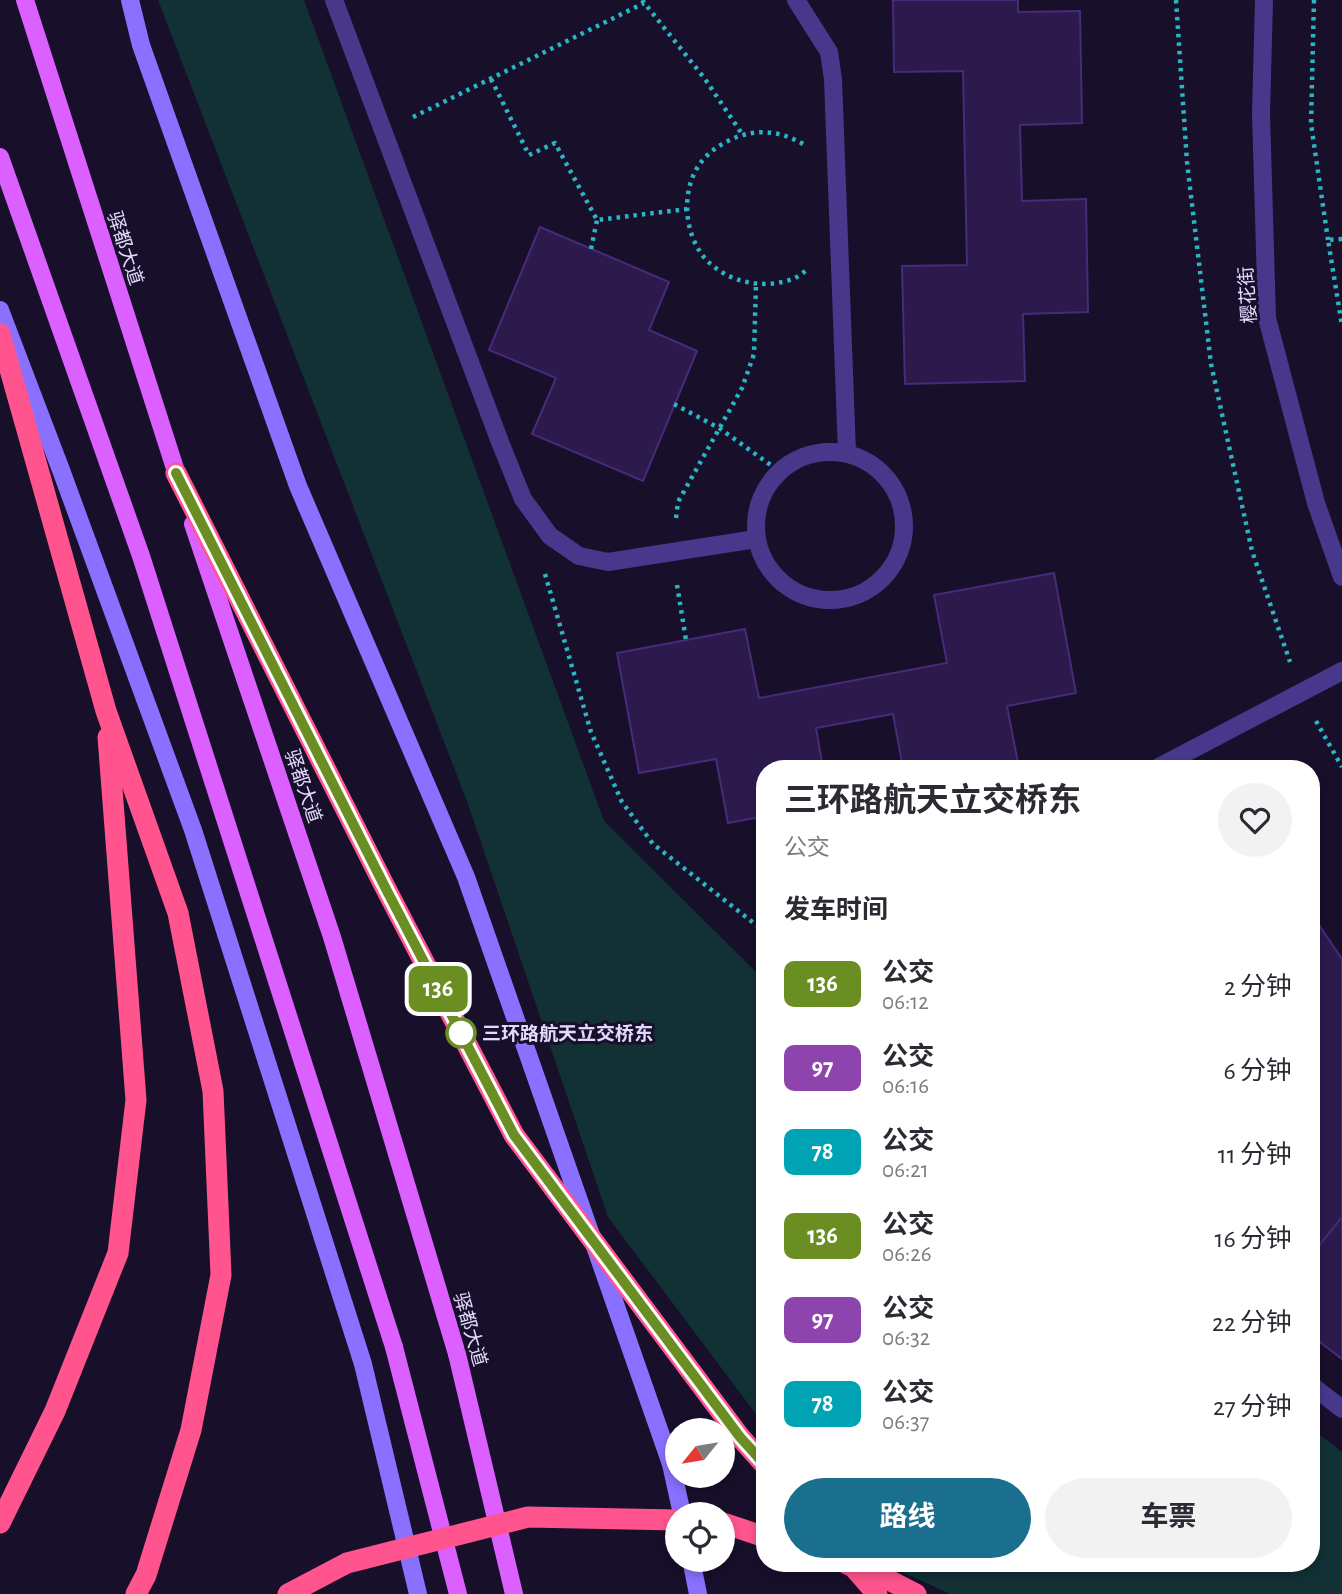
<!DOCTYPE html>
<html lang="zh">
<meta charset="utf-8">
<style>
body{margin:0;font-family:"Alegreya Sans","Noto Sans SC",sans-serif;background:#f2f2f3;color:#2b2b33;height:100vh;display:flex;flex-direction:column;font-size:26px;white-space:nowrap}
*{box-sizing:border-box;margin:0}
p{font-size:23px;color:#7c7c81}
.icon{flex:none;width:38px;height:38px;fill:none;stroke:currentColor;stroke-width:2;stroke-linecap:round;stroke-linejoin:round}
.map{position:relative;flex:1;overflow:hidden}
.drawer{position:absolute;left:756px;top:760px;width:564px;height:812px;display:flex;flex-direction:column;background:#fff;border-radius:28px;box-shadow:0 4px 10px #0003}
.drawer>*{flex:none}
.badge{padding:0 14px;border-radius:10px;font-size:24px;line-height:46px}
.needle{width:46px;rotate:240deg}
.buttons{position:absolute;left:665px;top:1418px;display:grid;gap:14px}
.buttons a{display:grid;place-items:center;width:70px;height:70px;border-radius:50%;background:#fff;box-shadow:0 4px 10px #0003;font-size:35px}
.map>.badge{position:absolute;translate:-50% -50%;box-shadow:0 0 0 4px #fff}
h2{padding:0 28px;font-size:26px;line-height:63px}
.round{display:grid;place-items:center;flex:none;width:74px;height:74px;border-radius:37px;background:#f2f2f3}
.overview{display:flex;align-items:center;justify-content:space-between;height:119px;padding:0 28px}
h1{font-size:33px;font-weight:700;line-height:52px}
.action{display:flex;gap:14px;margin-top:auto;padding:14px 28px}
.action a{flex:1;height:80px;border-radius:42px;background:#1a6f8f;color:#fff;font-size:28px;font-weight:700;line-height:80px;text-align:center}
.action a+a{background:#f2f2f3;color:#2b2b33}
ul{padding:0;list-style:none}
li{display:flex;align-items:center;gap:21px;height:84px;padding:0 28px}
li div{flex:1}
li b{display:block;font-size:26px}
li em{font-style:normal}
li .badge{min-width:77px;font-weight:700;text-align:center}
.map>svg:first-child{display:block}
.green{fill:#123135}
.building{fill:#2c1a4d;stroke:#462b7a;stroke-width:2}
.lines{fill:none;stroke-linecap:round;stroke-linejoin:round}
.path{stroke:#2ab5c3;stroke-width:4.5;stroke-dasharray:3.5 5;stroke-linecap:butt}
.street{stroke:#48388c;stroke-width:18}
.secondary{stroke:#8970ff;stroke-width:18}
.primary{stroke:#db60ff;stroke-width:18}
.highway{stroke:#ff548d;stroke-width:21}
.primary-bridge{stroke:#db60ff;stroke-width:18}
.highway-bridge{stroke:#ff548d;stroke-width:21}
.line-casing{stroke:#fff;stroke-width:16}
.line{stroke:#6b8e23;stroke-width:10}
.stop-dot{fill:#fff;stroke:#6b8e23;stroke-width:3.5}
.labels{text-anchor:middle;stroke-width:6;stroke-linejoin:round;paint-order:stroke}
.street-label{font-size:19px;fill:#e3d9ff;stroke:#180f2b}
.stop-label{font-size:19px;font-weight:bold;fill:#e3d9ff;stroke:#180f2b;text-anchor:start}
</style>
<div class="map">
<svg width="1342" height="1594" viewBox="0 0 1342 1594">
<rect width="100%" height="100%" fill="#180f2b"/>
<!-- green -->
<g class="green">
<polygon points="158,0 304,0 604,821 765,981 765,1426 608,1217 468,804"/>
<polygon points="1311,1428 1342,1452 1342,1594 950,1594 883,1563 1311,1563"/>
</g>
<!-- building -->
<g class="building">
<polygon points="893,0 1018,0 1018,12 1080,11 1082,123 1020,125 1022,201 1086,199 1088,312 1023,314 1025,381 905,384 902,266 967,265 963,71 894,72"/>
<polygon points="540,227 669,282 649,330 697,351 643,481 532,434 556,378 489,350"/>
<polygon points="1054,573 1076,693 1007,706 1019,768 903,768 893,714 816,728 823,768 765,768 765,816 728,823 716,759 639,773 617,653 745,629 759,698 947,663 934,595"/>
<polygon points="1311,913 1342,959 1342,1359 1311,1335 1311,1256 1314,1252 1311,1250"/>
<polygon points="1342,1217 1342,1359 1311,1335 1311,1256"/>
</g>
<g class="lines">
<!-- path -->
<g class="path">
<polyline points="642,0 705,79 742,134"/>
<polyline points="1176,0 1187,162 1211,364 1252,551 1290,662"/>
<polyline points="1314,0 1311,124 1328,240"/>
<polyline points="491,79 529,155 555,143 597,220 687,209"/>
<polyline points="413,117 644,3"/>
<path d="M 803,144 C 781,131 756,128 732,139 C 721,144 710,151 702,161 C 681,187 683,230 703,256 C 724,282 764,291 795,278 C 799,276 804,272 808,269"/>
<polyline points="1342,239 1328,240 1342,326"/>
<polyline points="591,249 597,220"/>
<polyline points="674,404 719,428 779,471"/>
<polyline points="676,518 678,502 742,388 754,354 756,283"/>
<polyline points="545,574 591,732 622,802 653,844 765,932"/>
<polyline points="677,585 686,640"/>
<polyline points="1316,721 1342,767"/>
</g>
<!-- street -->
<g class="street">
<polyline points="334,0 500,442 523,499 550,536 579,556 608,562 756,539"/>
<polyline points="796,0 829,52 833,79 847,453"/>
<polyline points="1264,0 1261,114 1267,318 1316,503 1342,577"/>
<circle cx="830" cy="526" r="74"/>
<polyline points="1157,768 1342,671"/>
<polyline points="1311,1385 1342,1409"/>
</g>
<!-- secondary -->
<g class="secondary">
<polyline points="130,0 141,45 298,486 466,877 671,1464 682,1514"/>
<polyline points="0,310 61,470 193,830 363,1364 418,1594"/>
<polyline points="691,1559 698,1594"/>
</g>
<!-- primary -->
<g class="primary">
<polyline points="25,0 180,484"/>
<polyline points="0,157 141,556 394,1347"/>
<polyline points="193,524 332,937 457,1354"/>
</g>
<!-- highway -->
<g class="highway">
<polyline points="0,334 106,711 178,913 213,1091 221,1275 191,1430 146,1575 136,1594"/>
<polyline points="176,473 386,889 514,1135"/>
<polyline points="0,1523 55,1411 118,1253 136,1100 108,737"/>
<polyline points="723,1523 765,1537"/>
<polyline points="847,1564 883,1577 916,1594"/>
</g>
<!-- primary-bridge -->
<g class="primary-bridge">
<polyline points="394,1347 458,1594"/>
<polyline points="457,1354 514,1594"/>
</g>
<!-- highway-bridge -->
<g class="highway-bridge">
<polyline points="514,1135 740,1437 765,1465"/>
<polyline points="850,1563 877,1594"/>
<polyline points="288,1594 347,1563 528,1517 677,1520"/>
</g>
</g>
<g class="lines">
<defs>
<polyline id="line" points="176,473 386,889 514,1135 740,1437 765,1465"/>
</defs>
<!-- line casing -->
<use href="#line" class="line-casing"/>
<!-- line -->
<use href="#line" class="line"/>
</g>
<!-- markers -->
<circle class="stop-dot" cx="461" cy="1033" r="14"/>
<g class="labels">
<!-- street labels -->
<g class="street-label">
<text transform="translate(126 248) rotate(72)" y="7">驿都大道</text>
<text transform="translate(1247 295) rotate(-94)" y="7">樱花街</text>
<text transform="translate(304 786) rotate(71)" y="7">驿都大道</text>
<text transform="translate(471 1329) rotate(74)" y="7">驿都大道</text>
</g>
<!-- stop labels -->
<g class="stop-label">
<text x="482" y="1040">三环路航天立交桥东</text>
</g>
</g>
</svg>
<div class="buttons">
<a><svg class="needle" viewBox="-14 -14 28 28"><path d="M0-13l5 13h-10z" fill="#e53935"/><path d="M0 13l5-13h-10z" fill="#7c7c81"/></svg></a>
<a><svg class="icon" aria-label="locate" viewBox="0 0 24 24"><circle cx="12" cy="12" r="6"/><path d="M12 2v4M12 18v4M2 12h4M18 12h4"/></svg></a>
</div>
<b class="badge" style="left:438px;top:989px;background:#6b8e23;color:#fff">136</b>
<section class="drawer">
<div class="overview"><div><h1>三环路航天立交桥东</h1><p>公交</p></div><a class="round"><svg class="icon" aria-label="heart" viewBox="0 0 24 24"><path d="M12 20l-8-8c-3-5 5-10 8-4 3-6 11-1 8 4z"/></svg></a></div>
<h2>发车时间</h2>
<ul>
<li><span class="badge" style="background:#6b8e23;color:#fff">136</span><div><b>公交</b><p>06:12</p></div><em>2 分钟</em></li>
<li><span class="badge" style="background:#8e44ad;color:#fff">97</span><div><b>公交</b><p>06:16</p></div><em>6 分钟</em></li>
<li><span class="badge" style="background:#00a3b4;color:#fff">78</span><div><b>公交</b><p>06:21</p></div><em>11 分钟</em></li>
<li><span class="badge" style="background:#6b8e23;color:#fff">136</span><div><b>公交</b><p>06:26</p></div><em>16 分钟</em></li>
<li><span class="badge" style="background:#8e44ad;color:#fff">97</span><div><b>公交</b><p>06:32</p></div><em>22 分钟</em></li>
<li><span class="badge" style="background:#00a3b4;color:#fff">78</span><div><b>公交</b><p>06:37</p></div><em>27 分钟</em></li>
</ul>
<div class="action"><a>路线</a><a>车票</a></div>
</section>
</div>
